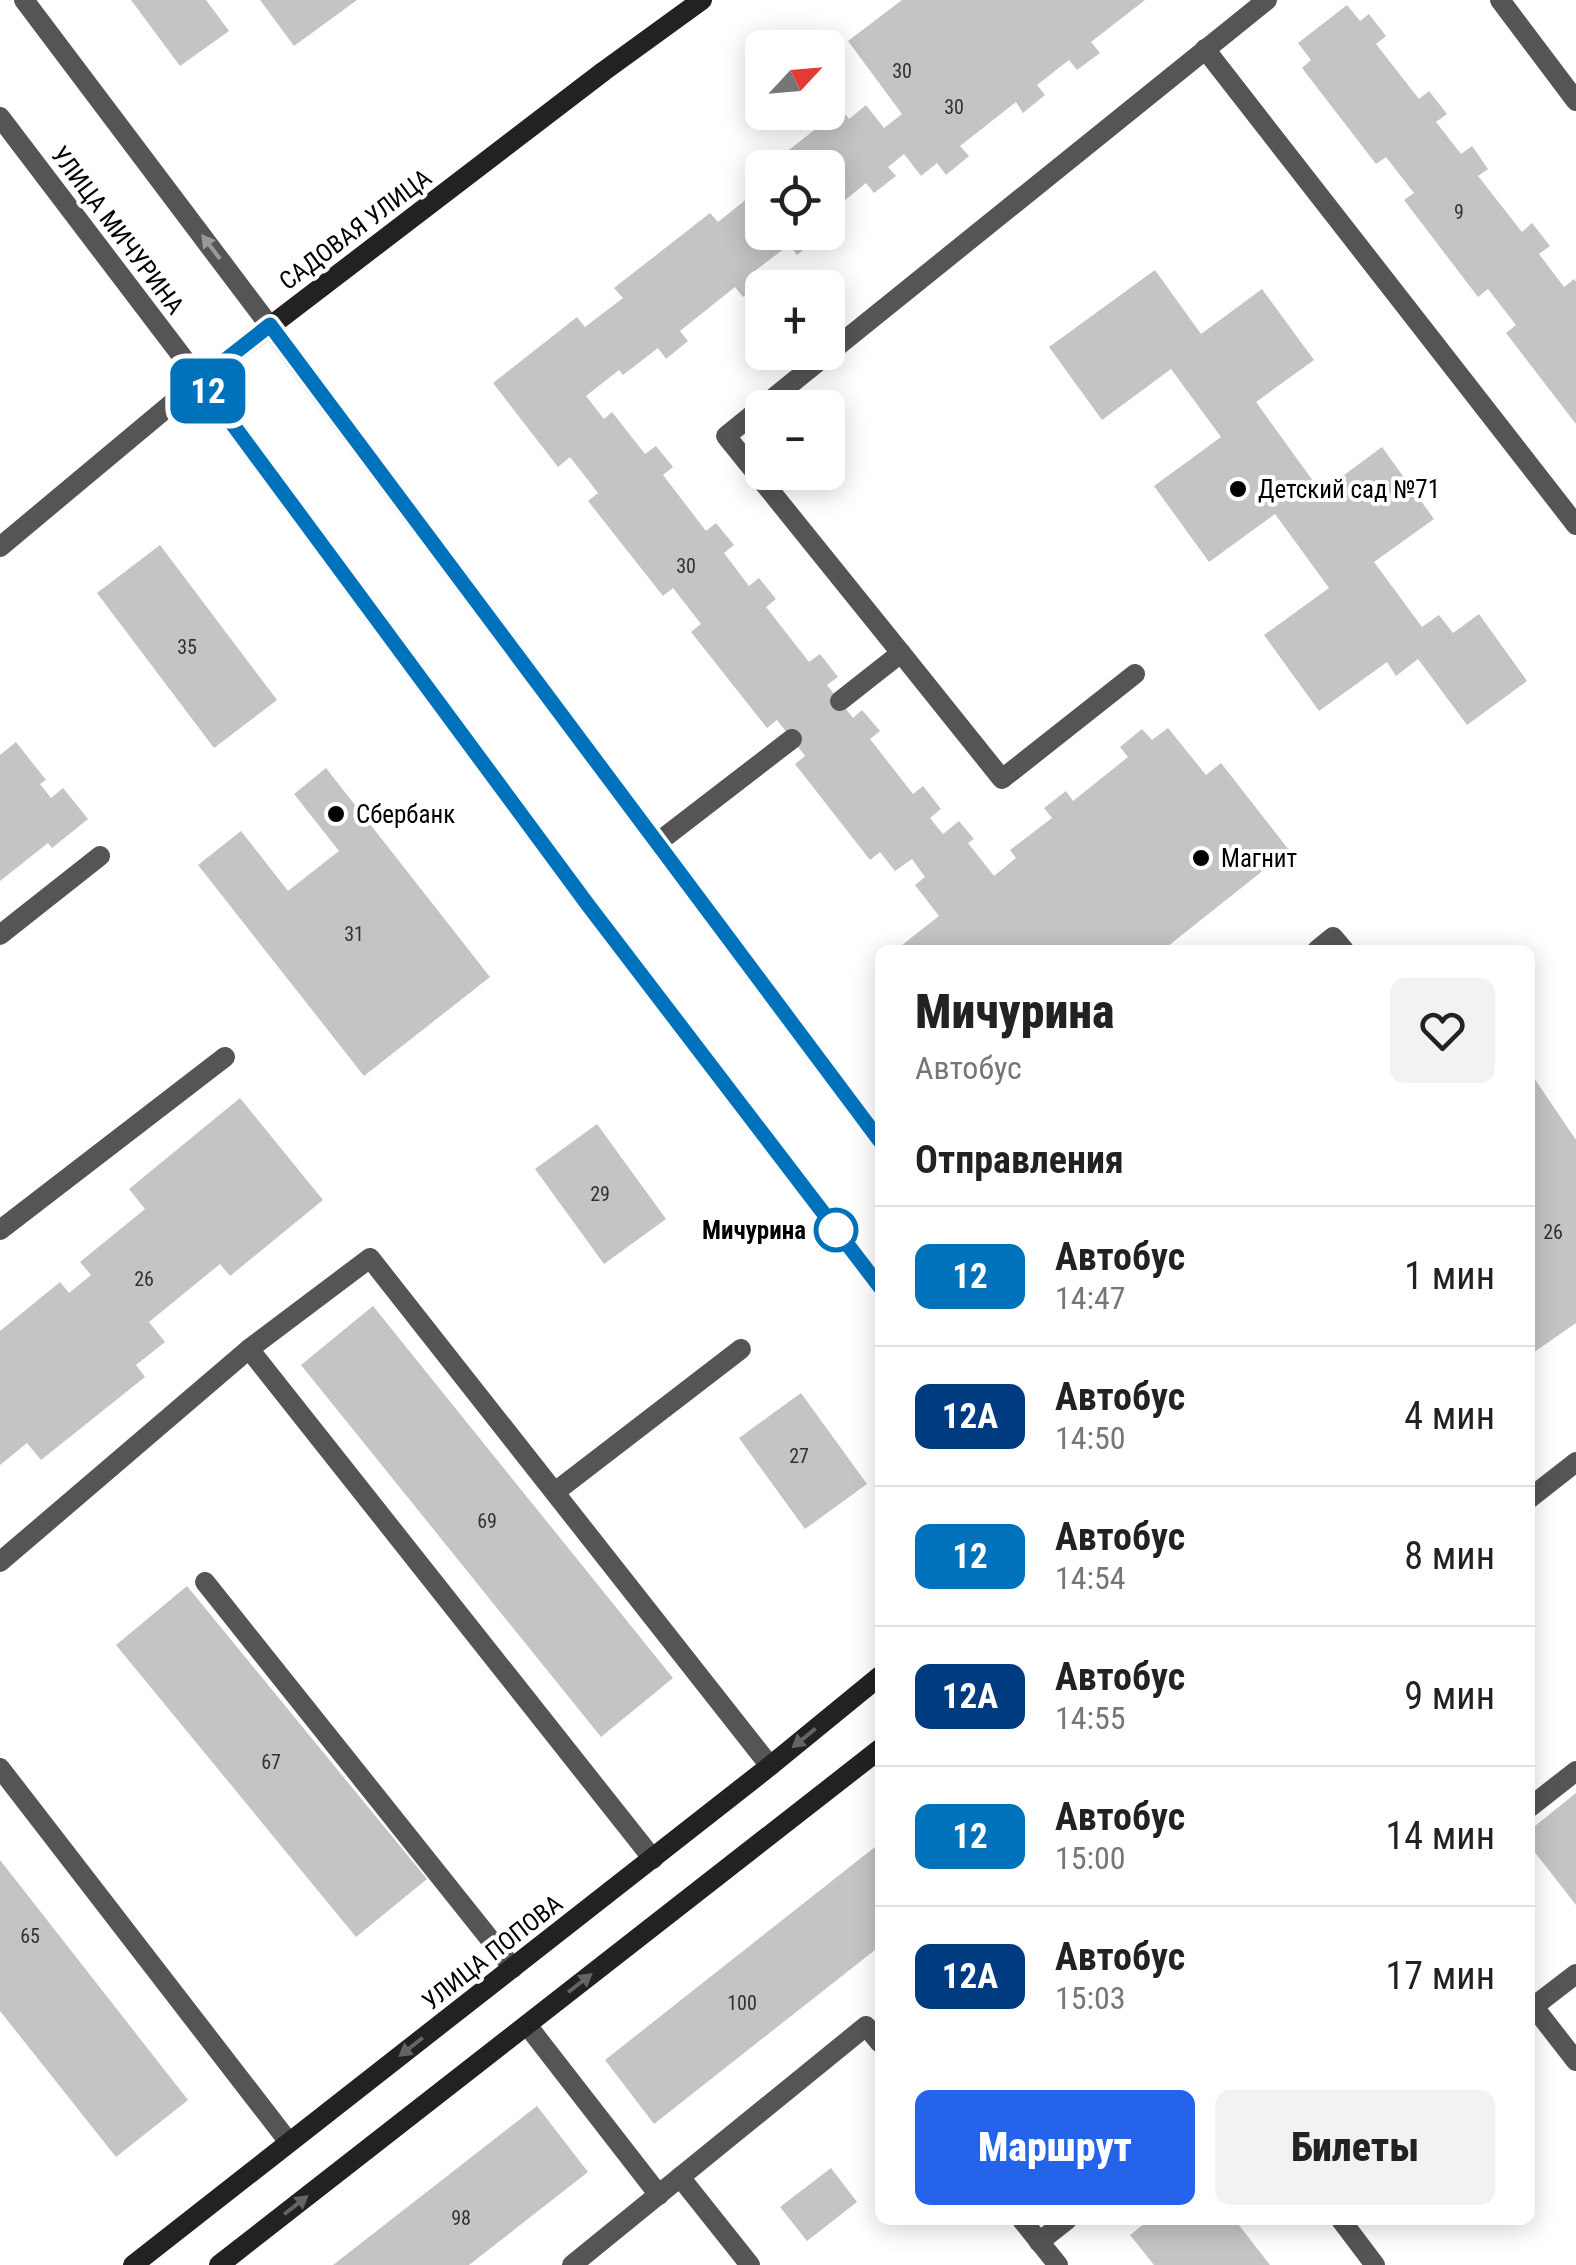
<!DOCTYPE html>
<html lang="ru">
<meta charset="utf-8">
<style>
body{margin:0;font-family:"Roboto Condensed",sans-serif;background:#f2f2f2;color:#222;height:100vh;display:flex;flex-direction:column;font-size:38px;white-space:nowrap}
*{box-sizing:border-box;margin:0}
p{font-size:32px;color:#767676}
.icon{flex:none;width:55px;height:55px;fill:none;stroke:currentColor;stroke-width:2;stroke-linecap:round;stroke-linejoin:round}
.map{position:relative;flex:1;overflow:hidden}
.panel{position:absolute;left:875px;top:945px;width:660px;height:1280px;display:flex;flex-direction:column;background:#fff;border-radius:15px;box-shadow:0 5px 25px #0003}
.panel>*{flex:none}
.badge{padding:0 20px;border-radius:15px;font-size:35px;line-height:65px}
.needle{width:65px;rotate:64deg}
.buttons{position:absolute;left:745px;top:30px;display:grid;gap:20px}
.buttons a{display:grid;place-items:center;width:100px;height:100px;border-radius:15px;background:#fff;box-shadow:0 5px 25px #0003;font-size:50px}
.map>.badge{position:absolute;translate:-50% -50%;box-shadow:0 0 0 5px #fff}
h2{padding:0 40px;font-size:38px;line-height:90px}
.round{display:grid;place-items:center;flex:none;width:105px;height:105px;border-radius:15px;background:#f2f2f2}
.head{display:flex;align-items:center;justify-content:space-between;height:170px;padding:0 40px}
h1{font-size:48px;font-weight:800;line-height:75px}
.button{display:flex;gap:20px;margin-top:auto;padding:20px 40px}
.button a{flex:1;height:115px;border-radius:15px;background:#2563eb;color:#fff;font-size:40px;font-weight:800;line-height:115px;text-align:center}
.button a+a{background:#f2f2f2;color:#222}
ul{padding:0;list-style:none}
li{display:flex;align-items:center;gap:30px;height:140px;padding:0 40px;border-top:2px solid #e0e0e0}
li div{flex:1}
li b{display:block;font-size:38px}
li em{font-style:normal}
li .badge{min-width:110px;font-weight:700;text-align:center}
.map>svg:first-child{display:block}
.building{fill:#c4c4c4}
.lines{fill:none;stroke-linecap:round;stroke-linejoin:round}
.lane{stroke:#555;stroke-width:20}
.street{stroke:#555;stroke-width:20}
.secondary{stroke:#222;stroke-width:20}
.oneway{fill:#999}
.oneway2{fill:#646464}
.line-casing{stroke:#fff;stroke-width:22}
.line{stroke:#0072bc;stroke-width:15}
.poi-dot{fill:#000;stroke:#fff;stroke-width:4}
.stop-dot{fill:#fff;stroke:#0072bc;stroke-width:5}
.labels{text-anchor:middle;stroke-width:8;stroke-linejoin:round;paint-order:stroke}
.number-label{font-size:20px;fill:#313131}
.street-label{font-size:25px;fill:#000;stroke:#fff}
.poi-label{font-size:25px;fill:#000;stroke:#fff;text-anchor:start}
.stop-label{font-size:25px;font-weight:bold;fill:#000;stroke:#fff;text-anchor:end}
</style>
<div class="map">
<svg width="1576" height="2265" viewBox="0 0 1576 2265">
<rect width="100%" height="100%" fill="#fff"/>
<!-- building -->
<g class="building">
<polygon points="131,0 206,0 229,31 180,66"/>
<polygon points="260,0 357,0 294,46"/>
<polygon points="902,0 1145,0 1091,42 1100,53 1077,70 1069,60 1037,85 1045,95 1023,113 1016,102 960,146 969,156 946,175 937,163 921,176 904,154 888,167 896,176 874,193 866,183 828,214 828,168 766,168 841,109 849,119 866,105 884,128 902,114 848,41"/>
<polygon points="1347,5 1360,21 1369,14 1386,36 1376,44 1419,99 1429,91 1447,114 1436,122 1461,154 1472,146 1488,169 1478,176 1522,232 1532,223 1550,246 1539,254 1564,287 1574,279 1576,282 1576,424 1506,333 1516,325 1488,289 1478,297 1404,200 1414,193 1386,157 1376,164 1302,68 1311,60 1298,43"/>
<polygon points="762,170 762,232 816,232 819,237 797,255 789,245 756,270 765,280 743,297 735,287 680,331 688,341 666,359 658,348 623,375 619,370 586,396 604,419 612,412 645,454 656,446 673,467 663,475 706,531 716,523 734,545 724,553 749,586 759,578 776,599 766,607 809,662 820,654 838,677 827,685 853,718 862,710 880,731 870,739 913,794 923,786 941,809 930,818 943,834 959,821 974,839 968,843 994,876 1016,858 1010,850 1052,818 1044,808 1066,791 1073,801 1128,757 1120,747 1142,729 1152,740 1168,728 1206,775 1221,763 1289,850 1163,950 906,950 902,945 939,916 915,885 925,877 912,859 895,871 880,852 870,860 795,764 805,756 792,739 777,720 767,728 691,632 701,624 673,588 663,596 588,501 598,493 570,457 558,467 493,383 577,317 585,327 623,298 614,288 710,213 718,222 753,194 745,184"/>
<polygon points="1155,270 1201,334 1262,289 1314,360 1256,402 1321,492 1382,447 1434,519 1374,562 1422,627 1439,615 1453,633 1479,614 1527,681 1467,725 1418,659 1396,676 1387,662 1319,711 1264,635 1329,588 1275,514 1209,562 1154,486 1221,437 1171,369 1102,420 1049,347"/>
<polygon points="160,545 277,700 214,748 97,593"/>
<polygon points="16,742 46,780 40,784 51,798 63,788 88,819 52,848 48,843 0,881 0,755"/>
<polygon points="326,768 490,977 364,1076 198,865 241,831 288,891 339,851 294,794"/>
<polygon points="1530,1072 1576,1140 1576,1323 1530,1355"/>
<polygon points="240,1098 323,1200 230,1276 220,1264 149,1322 165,1342 136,1365 145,1377 41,1460 27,1443 0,1465 0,1331 60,1282 69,1293 91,1275 80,1262 145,1209 129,1189"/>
<polygon points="597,1124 666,1219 604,1264 535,1169"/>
<polygon points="373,1306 673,1678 601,1737 301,1365"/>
<polygon points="801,1393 867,1484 805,1529 739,1438"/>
<polygon points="187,1586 427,1879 356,1937 116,1645"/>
<polygon points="1576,1793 1576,1905 1530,1846 1530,1830"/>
<polygon points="880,1843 880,1946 654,2124 605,2060"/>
<polygon points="0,1860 188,2100 116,2157 0,2011"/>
<polygon points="537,2106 588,2172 469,2265 333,2265"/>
<polygon points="831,2168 857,2202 807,2241 780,2207"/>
<polygon points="1149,2220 1235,2220 1270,2265 1154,2265 1130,2235"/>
</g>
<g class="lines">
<!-- lane -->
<g class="lane">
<polyline points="1205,49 1576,525"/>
<polyline points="901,653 1002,779 1135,674"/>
<polyline points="840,701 901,653 726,436 1267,0"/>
<polyline points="657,843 792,739"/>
<polyline points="0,935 100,856"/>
<polyline points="1317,950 1333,937 1344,950"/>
<polyline points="0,1230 225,1057"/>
<polyline points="249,1349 653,1859"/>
<polyline points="555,1492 741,1349"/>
<polyline points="1530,1498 1576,1462"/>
<polyline points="0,1562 249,1349 370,1258 770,1766"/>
<polyline points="205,1582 513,1968"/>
<polyline points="0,1768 288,2141"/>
<polyline points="1530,1807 1576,1771"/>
<polyline points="1533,2007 1576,1974"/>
<polyline points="527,2025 659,2195"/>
<polyline points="680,2177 750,2265"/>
<polyline points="1022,2220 1058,2265"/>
<polyline points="1039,2242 1067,2220"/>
<polyline points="572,2265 866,2026 880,2043"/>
</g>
<!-- street -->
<g class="street">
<polyline points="24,0 269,325"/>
<polyline points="1500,0 1576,101"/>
<polyline points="0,117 200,380 0,547"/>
<polyline points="1530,2002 1576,2061"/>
<polyline points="1341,2220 1375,2265"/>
</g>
<!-- secondary -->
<g class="secondary">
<polyline points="702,0 604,71 200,380 588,905 880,1287"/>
<polyline points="269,325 880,1141"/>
<polyline points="133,2265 770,1766 880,1676"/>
<polyline points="219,2265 880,1749"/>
</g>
</g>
<!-- one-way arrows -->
<defs><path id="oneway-solid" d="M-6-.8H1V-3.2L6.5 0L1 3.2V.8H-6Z" transform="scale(2.5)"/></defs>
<use class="oneway" href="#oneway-solid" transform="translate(211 247) rotate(-127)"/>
<g class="oneway2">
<use href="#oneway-solid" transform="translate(804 1738) rotate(141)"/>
<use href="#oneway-solid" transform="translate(580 1983) rotate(-38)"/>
<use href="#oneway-solid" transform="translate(411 2047) rotate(142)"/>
<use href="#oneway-solid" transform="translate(296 2205) rotate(-38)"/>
</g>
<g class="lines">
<defs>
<polyline id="line" points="880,1141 270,325 200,380 588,905 880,1287"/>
</defs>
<!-- line casing -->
<use href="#line" class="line-casing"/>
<!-- line -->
<use href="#line" class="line"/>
</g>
<!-- markers -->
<g class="poi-dot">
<circle cx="1238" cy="489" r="10"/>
<circle cx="336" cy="814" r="10"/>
<circle cx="1201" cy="858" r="10"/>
</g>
<circle class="stop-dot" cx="836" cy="1230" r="20"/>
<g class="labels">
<!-- number labels -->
<g class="number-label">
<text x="902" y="78">30</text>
<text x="954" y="114">30</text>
<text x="1459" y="219">9</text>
<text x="686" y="573">30</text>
<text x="187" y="654">35</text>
<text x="354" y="941">31</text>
<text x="600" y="1201">29</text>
<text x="1553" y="1239">26</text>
<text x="144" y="1286">26</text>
<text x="799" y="1463">27</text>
<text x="487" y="1528">69</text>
<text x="271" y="1769">67</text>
<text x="30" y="1943">65</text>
<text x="742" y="2010">100</text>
<text x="461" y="2225">98</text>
</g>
<!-- street labels -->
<g class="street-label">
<text transform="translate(355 229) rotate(-37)" y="9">САДОВАЯ УЛИЦА</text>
<text transform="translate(118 230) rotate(53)" y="9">УЛИЦА МИЧУРИНА</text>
<text transform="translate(492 1952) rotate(-38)" y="9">УЛИЦА ПОПОВА</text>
</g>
<!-- poi labels -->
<g class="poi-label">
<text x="1258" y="498">Детский сад №71</text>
<text x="356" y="823">Сбербанк</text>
<text x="1221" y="867">Магнит</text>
</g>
<!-- stop labels -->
<g class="stop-label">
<text x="806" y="1239">Мичурина</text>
</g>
</g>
</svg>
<div class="buttons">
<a><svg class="needle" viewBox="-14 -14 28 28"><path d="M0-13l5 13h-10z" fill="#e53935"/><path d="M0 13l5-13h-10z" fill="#767676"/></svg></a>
<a><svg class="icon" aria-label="locate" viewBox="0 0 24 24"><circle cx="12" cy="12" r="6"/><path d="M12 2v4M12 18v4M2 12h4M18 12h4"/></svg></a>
<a>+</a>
<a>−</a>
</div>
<b class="badge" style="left:208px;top:391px;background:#0072bc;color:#fff">12</b>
<section class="panel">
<div class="head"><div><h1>Мичурина</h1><p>Автобус</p></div><a class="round"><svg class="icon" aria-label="heart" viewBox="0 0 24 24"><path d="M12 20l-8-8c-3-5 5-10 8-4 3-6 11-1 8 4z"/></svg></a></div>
<h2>Отправления</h2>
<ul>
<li><span class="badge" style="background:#0072bc;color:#fff">12</span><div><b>Автобус</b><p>14:47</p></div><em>1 мин</em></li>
<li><span class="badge" style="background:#003b80;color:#fff">12А</span><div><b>Автобус</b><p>14:50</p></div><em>4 мин</em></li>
<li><span class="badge" style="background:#0072bc;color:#fff">12</span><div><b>Автобус</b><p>14:54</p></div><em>8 мин</em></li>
<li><span class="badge" style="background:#003b80;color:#fff">12А</span><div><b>Автобус</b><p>14:55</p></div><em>9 мин</em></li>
<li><span class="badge" style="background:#0072bc;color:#fff">12</span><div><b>Автобус</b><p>15:00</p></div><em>14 мин</em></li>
<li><span class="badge" style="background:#003b80;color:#fff">12А</span><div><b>Автобус</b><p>15:03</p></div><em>17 мин</em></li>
</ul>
<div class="button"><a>Маршрут</a><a>Билеты</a></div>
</section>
</div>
